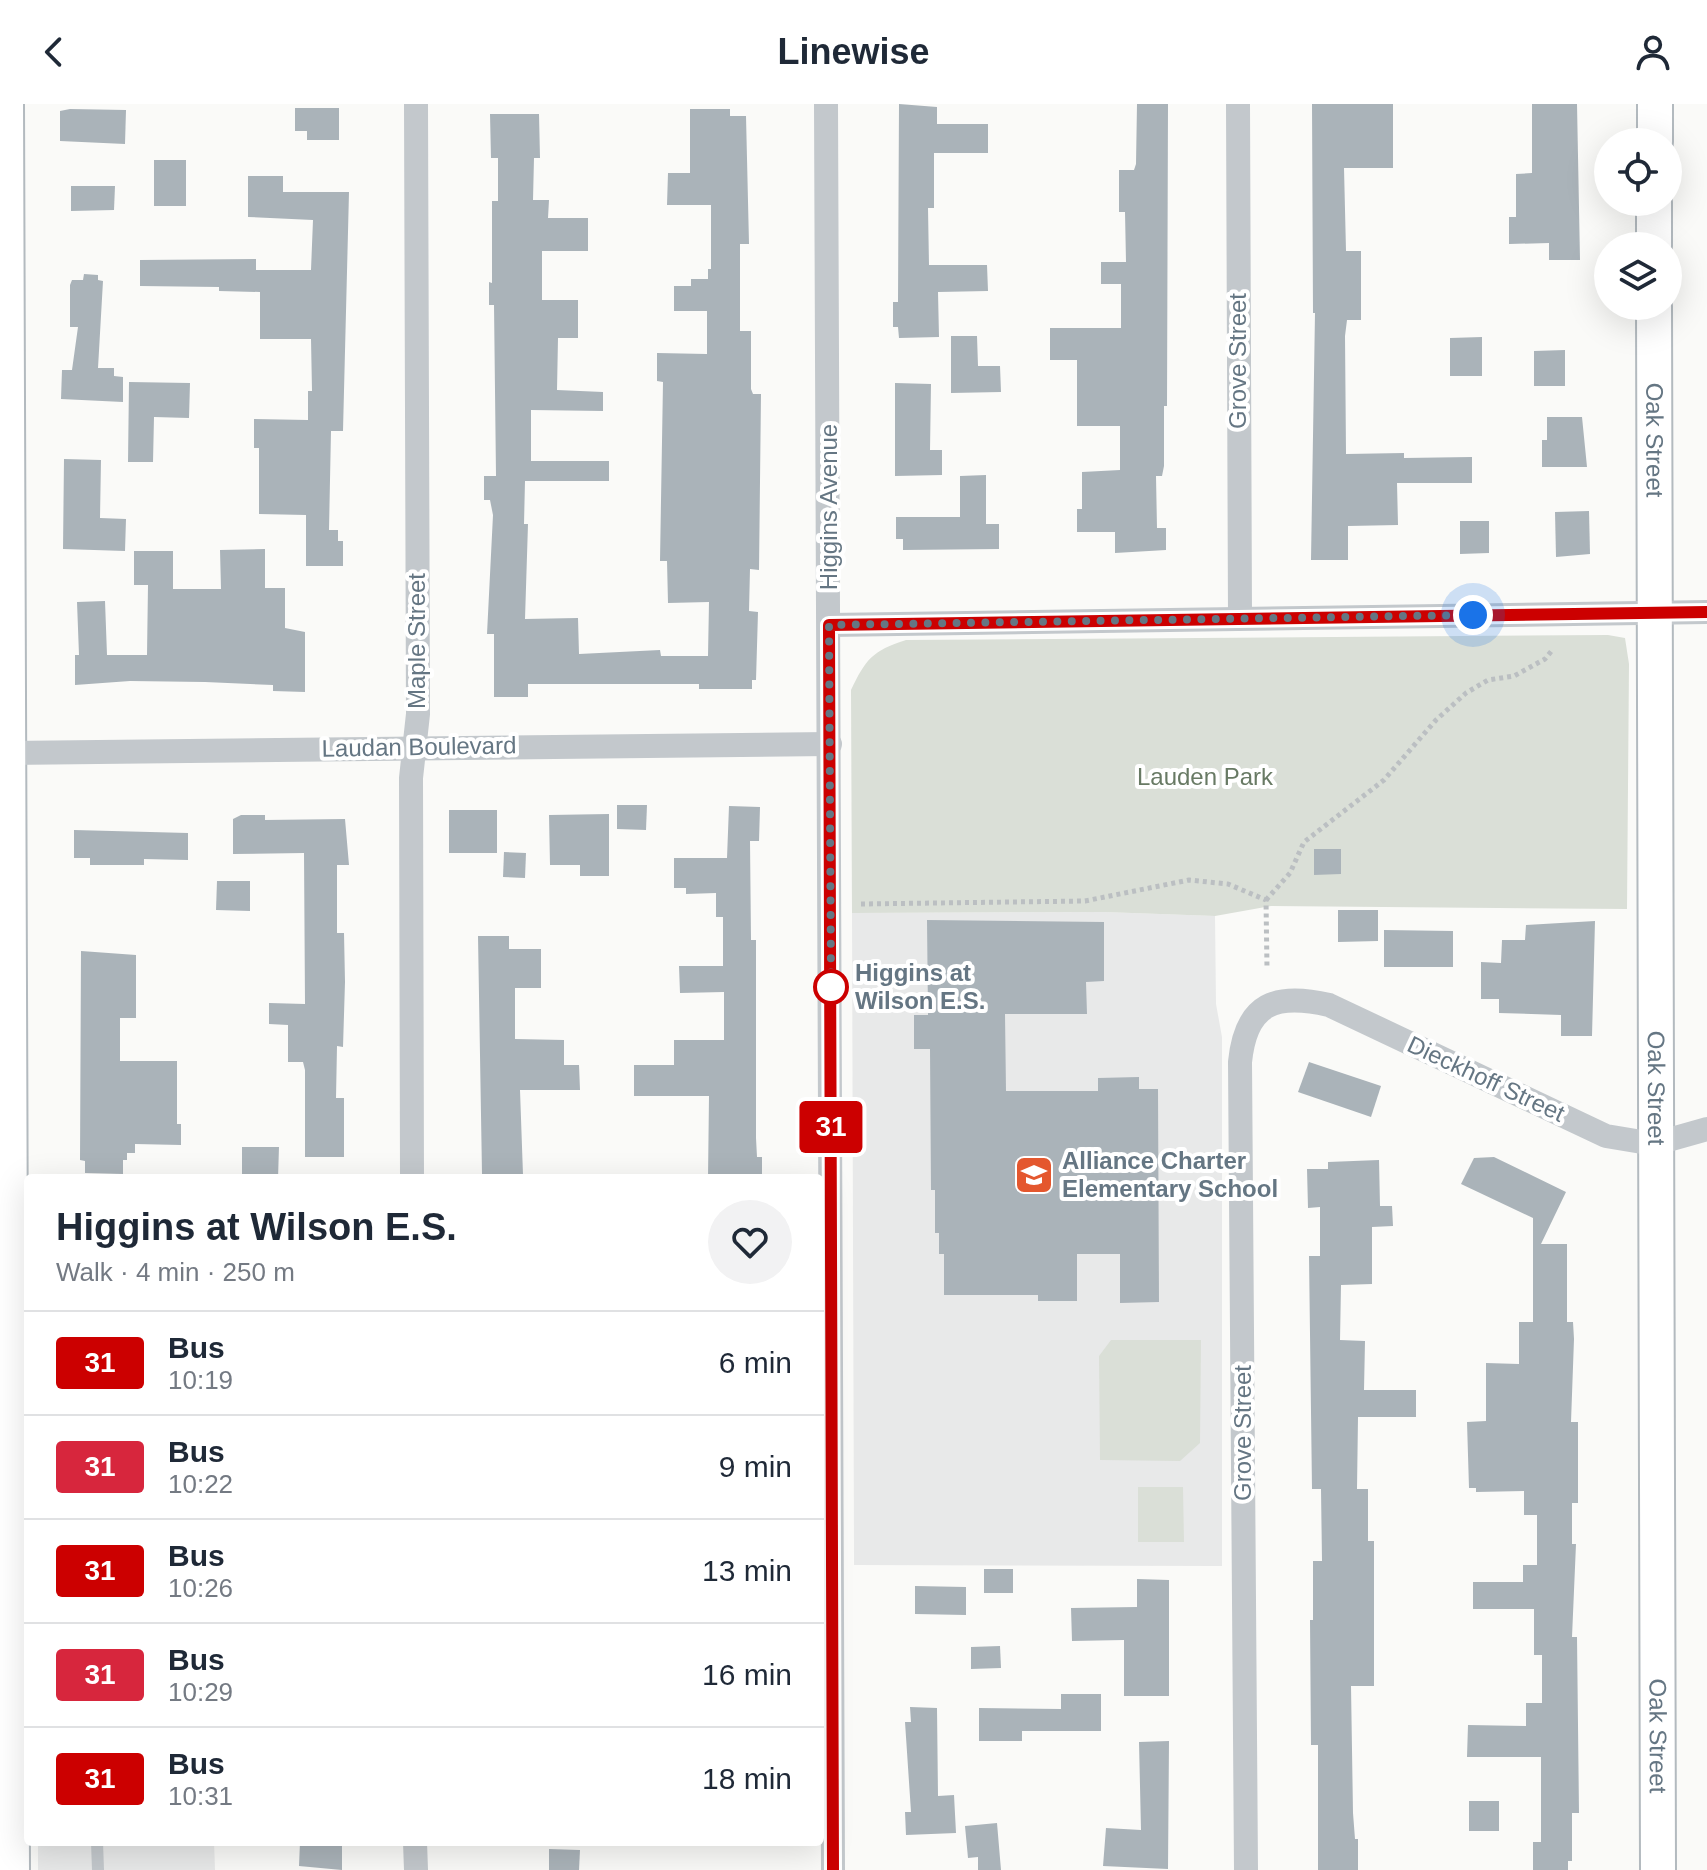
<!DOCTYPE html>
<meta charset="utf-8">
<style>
body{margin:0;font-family:Helvetica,sans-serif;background:#f2f2f3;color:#1f2937;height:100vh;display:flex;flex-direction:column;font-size:30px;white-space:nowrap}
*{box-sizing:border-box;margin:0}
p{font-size:26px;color:#747a83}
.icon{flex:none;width:44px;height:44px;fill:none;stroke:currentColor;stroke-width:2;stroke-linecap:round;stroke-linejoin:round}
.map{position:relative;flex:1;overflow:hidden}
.details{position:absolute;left:24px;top:1070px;width:800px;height:672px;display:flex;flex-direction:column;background:#fff;border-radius:8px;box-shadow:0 8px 32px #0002}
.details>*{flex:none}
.badge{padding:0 16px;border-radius:6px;font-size:28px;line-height:52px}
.buttons{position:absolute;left:1594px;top:24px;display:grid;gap:16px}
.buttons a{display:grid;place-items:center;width:88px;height:88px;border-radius:50%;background:#fff;box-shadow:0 8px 32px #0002;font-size:40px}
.you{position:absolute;width:40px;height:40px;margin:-20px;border:6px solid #fff;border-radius:50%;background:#1a73e8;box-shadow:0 0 0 12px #1a73e833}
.map>.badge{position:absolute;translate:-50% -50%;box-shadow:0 0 0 4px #fff}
.round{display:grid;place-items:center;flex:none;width:84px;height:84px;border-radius:42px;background:#f2f2f3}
.summary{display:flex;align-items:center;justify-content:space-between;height:136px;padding:0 32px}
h1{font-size:38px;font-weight:700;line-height:60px}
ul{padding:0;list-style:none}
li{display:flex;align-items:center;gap:24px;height:104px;padding:0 32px;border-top:2px solid #e0e1e3}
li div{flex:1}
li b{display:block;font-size:30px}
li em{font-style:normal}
li .badge{min-width:88px;font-weight:700;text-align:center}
header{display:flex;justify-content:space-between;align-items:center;height:104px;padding:0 32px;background:#fff;font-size:36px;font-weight:700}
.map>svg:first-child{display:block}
.built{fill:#e8e9e9}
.park{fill:#dadfd7}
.building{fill:#aab3b9}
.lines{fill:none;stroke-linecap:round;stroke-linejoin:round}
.secondary-casing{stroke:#b3babf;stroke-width:38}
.path{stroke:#bbbfc2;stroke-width:5;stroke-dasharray:4 4;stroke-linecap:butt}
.lane{stroke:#c3c8cc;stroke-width:12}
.street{stroke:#c3c8cc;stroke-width:24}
.secondary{stroke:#fff;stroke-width:34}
.line-casing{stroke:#fff;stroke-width:18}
.line{stroke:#c00;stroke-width:12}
.walk{stroke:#657683;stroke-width:8;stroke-dasharray:0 14.4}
.stop-dot{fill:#fff;stroke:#c00;stroke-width:4}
.labels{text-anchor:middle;stroke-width:8;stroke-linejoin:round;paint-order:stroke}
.street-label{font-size:24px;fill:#657683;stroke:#fff}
.park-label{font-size:24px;fill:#687a64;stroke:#fff}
.stop-label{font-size:24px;font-weight:bold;fill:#657683;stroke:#fff;text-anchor:start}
.poi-label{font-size:24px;font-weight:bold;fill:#657683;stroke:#fff;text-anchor:start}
</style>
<header><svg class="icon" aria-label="back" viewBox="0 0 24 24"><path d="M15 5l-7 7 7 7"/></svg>Linewise<svg class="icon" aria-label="person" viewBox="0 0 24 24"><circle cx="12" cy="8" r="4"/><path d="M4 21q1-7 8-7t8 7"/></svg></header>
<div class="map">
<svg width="1707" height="1766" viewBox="0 0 1707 1766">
<rect width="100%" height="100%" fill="#fafaf8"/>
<!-- built -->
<g class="built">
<polygon points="1104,808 1215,812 1216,900 1222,933 1222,1462 854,1461 852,809"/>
<polygon points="38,1738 214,1738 215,1766 38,1766"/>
</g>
<!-- park -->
<g class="park">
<path d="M 1608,531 L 1625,534 L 1629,560 L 1627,805 L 1271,802 L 1215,812 L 1104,808 L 852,809 L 851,586 C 866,555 872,547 906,536 Z"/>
<polygon points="1111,1236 1201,1236 1200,1339 1180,1357 1100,1356 1099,1252"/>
<polygon points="1138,1383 1183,1383 1184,1438 1138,1438"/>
</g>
<!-- building -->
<g class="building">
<polygon points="899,0 937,3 937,20 988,20 988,49 934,49 934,104 928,104 929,161 987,161 988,187 938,188 939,233 899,234 898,223 893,223 893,198 898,198"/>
<polygon points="1137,0 1168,0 1167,302 1164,302 1164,362 1162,372 1156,372 1157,424 1166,424 1166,446 1115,449 1115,428 1077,428 1077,405 1082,405 1082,368 1120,366 1120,322 1077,322 1077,256 1050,256 1050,224 1121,224 1121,180 1101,180 1101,158 1126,158 1125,108 1119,108 1119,66 1134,66 1136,60"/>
<polygon points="1312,0 1393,0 1393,64 1344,64 1346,147 1361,147 1361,216 1347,216 1345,232 1346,350 1404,349 1404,354 1472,353 1472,379 1397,379 1398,421 1348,422 1348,456 1311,456 1315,209 1313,209"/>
<polygon points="1532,0 1577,0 1580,156 1549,156 1549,139 1509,140 1509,113 1516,113 1516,70 1532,69"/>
<polygon points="295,4 339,4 339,36 307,36 307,27 295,27"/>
<polygon points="70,5 126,6 125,40 60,37 60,7"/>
<polygon points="690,5 730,5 730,12 746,12 749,140 740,140 740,227 751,227 751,285 753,290 761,290 759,466 750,465 749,507 758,508 756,576 752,576 752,585 699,585 699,580 528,580 528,593 494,593 494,530 487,530 493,411 490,396 484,396 484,372 496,372 494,201 489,201 489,178 492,179 492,97 498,97 498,54 491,54 490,10 539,10 540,54 534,54 533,96 549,96 548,114 588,114 588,147 542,147 542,196 578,196 578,234 558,234 557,286 603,288 603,307 531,306 531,357 609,357 609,377 525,377 524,420 528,420 525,515 578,514 579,550 660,546 661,552 708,552 709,498 668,499 667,457 660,457 663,278 657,277 657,249 707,250 707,207 674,207 674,182 691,182 691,175 708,175 708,165 711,165 711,101 667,101 668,69 690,69"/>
<rect x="154" y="56" width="32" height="46"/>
<polygon points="248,72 283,72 283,88 349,88 343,327 331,327 329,426 338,426 338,437 343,437 343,462 306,462 306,411 259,410 259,344 254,344 254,315 308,316 308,287 312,287 311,235 260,235 260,188 219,187 219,183 140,182 140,156 256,155 256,166 311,166 313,116 248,113"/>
<polygon points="71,82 115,82 114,106 71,107"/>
<polygon points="84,170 98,171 98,176 103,177 98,264 114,264 114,272 123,273 123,298 61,295 62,266 72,266 78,223 70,223 70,181 72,176 83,176"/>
<polygon points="951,232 977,232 978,262 1000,262 1001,288 951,289"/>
<polygon points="1482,233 1482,272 1450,272 1450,234"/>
<polygon points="1565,246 1565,282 1534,282 1534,247"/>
<polygon points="129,278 190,279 189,314 154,313 153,358 128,358"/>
<polygon points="895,279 931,280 930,346 942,346 942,371 895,372"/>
<polygon points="1547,313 1582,313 1587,363 1542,363 1542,336 1547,336"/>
<polygon points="64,355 101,356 100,414 126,415 125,447 63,445"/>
<polygon points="986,371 986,420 999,420 999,445 903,446 903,435 896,435 896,413 960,413 960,372"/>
<polygon points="1589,407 1590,450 1556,453 1555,408"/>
<polygon points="1460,417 1489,417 1489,449 1460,450"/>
<polygon points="265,445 265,484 285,484 285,524 305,528 305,588 273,587 273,581 205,578 130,577 75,581 75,551 79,551 77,498 105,497 107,551 147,551 148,481 134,481 134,447 173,447 173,485 221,485 220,446"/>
<polygon points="617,701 647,701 646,726 617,725"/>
<polygon points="729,702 760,703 759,737 750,737 751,836 756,836 756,1034 757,1053 762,1053 762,1074 708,1074 709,992 634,992 634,961 674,961 674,936 724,936 724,888 680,889 679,862 723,862 723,813 716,813 716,789 686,790 686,784 674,784 674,754 727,754"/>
<rect x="449" y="706" width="48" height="43"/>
<polygon points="609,710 609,772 580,772 580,761 550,761 549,711"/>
<polygon points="241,711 265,711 265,716 345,715 349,761 337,761 337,829 344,829 345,878 343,943 337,942 336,994 344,994 344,1053 305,1053 305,966 303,958 288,958 288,921 269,920 269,899 305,900 304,749 233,750 233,715"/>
<polygon points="74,726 188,729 188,756 144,755 144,761 90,761 90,754 74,754"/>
<polygon points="1314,745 1341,745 1341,770 1314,771"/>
<polygon points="504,748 526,749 525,774 503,773"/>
<polygon points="217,777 250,777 250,807 216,806"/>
<polygon points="1338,806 1378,806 1378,837 1338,838"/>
<polygon points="927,816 1104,818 1104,877 1086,878 1087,910 1005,910 1006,987 1098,987 1098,974 1139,973 1139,985 1158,985 1159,1198 1120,1199 1120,1150 1077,1150 1077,1197 1038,1197 1038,1191 944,1191 944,1150 939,1150 939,1129 935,1129 935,1086 931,1086 930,945 914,945 914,911 928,911"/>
<polygon points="1595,817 1592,932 1561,932 1561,911 1499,909 1499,895 1481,895 1481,858 1501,859 1502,836 1525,836 1526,821"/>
<polygon points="1384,826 1453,827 1453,863 1384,863"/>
<polygon points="478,832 509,832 509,845 541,845 541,884 515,884 515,935 564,936 564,961 579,961 580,986 520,986 523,1071 482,1070"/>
<polygon points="81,847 136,851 136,914 120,914 120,957 177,957 177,1020 181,1020 181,1041 135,1040 135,1049 127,1049 127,1056 123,1056 123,1070 85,1069 85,1057 80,1056"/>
<polygon points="1309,958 1381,982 1371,1013 1298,988"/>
<polygon points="242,1043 279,1043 278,1074 242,1074"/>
<polygon points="1494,1053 1566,1088 1541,1140 1567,1140 1567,1218 1573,1218 1574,1235 1571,1318 1578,1318 1578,1399 1572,1399 1572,1440 1576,1440 1572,1533 1577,1533 1579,1709 1572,1709 1572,1757 1568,1757 1568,1766 1533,1766 1533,1738 1541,1738 1541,1653 1467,1653 1468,1621 1526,1622 1526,1599 1542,1599 1542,1551 1534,1551 1534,1505 1473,1505 1473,1478 1523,1478 1523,1461 1537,1461 1537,1411 1524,1411 1524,1387 1476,1388 1476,1384 1469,1384 1467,1318 1486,1317 1486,1259 1519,1260 1519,1218 1533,1218 1533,1114 1461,1080 1474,1054"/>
<polygon points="1379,1056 1380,1102 1392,1102 1393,1122 1372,1123 1372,1180 1341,1181 1340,1236 1365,1237 1364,1286 1416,1286 1416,1313 1358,1313 1357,1385 1368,1385 1368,1437 1374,1437 1374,1582 1351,1582 1353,1709 1355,1735 1358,1735 1358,1766 1318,1766 1318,1641 1311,1641 1310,1516 1313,1516 1313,1457 1322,1457 1321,1385 1312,1385 1309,1152 1320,1152 1320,1103 1308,1104 1307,1065 1328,1065 1328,1058"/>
<rect x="984" y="1465" width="29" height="24"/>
<polygon points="1137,1475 1169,1476 1169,1592 1124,1592 1124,1536 1072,1537 1071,1504 1137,1503"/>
<polygon points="915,1482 966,1483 966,1511 915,1510"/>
<polygon points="1000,1542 1001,1564 971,1565 971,1543"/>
<polygon points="1061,1590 1101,1590 1101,1627 1022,1627 1022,1637 979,1637 979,1604 1061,1605"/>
<polygon points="910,1603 937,1604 938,1692 954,1691 956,1729 906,1731 905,1708 911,1708 905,1618 911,1618"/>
<polygon points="1169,1637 1168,1765 1103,1762 1106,1724 1141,1726 1139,1638"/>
<rect x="1469" y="1697" width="30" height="30"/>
<polygon points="997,1719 1001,1766 978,1766 978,1753 968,1754 965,1722"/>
<polygon points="300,1738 333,1738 333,1742 342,1742 342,1766 299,1762"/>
<polygon points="549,1745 580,1746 579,1766 549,1766"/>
</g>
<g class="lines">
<defs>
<g id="secondary">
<polyline points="6,0 12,1766"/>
<polyline points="1655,38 1655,0"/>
<polyline points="1654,142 1654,98"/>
<path id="s1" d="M 1654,202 L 1658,1766"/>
</g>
</defs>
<!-- secondary casing -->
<use href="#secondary" class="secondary-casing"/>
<!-- path -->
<g class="path">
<polyline points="1266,796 1290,769 1304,738 1384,676 1436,616 1466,589 1488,576 1514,572 1545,555 1553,545"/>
<polyline points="861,800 1085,797 1189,776 1228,780 1266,796 1267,864"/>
</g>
<!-- lane -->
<polyline class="lane" points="97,1738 98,1766"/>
<!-- street -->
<g class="street">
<polyline points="826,0 833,1766"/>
<polyline points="1238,0 1240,513"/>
<polyline points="829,521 1707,508"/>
<polyline points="8,649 830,640"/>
<polyline points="412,1074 411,674 418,610 416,0"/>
<polyline points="415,1738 416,1766"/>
<path d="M 1246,1766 L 1240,958 C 1246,898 1276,889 1329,901 L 1606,1032 L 1654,1040 L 1707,1025"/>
</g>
<!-- secondary -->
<use href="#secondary" class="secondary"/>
</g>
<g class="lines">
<defs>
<polyline id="line" points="833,1766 829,521 1707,508"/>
</defs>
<!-- line casing -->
<use href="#line" class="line-casing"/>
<!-- line -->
<use href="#line" class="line"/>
<!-- walk -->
<polyline class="walk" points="831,883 829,521 1473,511"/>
</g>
<!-- icons -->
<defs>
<symbol id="school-square" viewBox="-11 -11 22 22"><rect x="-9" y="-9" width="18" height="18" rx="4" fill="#e4572e" stroke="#fff"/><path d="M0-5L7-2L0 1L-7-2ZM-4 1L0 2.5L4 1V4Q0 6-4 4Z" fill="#fff"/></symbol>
</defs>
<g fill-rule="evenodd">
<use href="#school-square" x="1012" y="1049" width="44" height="44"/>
</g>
<!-- markers -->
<circle class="stop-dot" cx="831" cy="883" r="16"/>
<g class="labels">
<!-- street labels -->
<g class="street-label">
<text transform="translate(1238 257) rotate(-90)" y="8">Grove Street</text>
<text dy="8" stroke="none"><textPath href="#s1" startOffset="134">Oak Street</textPath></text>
<text transform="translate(829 403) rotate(-90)" y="8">Higgins Avenue</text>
<text transform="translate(417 537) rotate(-90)" y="8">Maple Street</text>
<text transform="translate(419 643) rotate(-1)" y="8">Laudan Boulevard</text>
<text transform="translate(1486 975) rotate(25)" y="8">Dieckhoff Street</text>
<text dy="8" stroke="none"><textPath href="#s1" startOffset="782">Oak Street</textPath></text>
<text transform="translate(1243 1329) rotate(-90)" y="8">Grove Street</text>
<text dy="8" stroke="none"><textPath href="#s1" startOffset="1430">Oak Street</textPath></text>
</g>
<!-- park labels -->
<g class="park-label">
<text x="1205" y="681">Lauden Park</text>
</g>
<!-- stop labels -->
<g class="stop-label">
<text x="855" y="877">Higgins at<tspan x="855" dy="28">Wilson E.S.</tspan></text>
</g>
<!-- poi labels -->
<g class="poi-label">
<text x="1062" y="1065">Alliance Charter<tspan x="1062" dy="28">Elementary School</tspan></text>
</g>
</g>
</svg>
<div class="buttons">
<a><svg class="icon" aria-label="locate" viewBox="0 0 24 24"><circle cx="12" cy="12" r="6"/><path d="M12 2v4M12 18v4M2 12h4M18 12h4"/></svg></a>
<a><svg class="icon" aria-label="layers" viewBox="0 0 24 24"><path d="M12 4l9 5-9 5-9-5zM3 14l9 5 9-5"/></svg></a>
</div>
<div class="you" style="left:1473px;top:511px"></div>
<b class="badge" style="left:831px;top:1023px;background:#c00;color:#fff">31</b>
<section class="details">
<div class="summary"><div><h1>Higgins at Wilson E.S.</h1><p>Walk · 4 min · 250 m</p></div><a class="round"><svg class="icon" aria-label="heart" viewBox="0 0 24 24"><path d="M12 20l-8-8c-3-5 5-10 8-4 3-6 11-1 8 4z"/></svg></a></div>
<ul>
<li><span class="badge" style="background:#c00;color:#fff">31</span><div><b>Bus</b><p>10:19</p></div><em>6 min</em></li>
<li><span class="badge" style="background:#d7263d;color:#fff">31</span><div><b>Bus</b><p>10:22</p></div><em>9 min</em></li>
<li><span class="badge" style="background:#c00;color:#fff">31</span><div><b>Bus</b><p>10:26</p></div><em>13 min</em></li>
<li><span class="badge" style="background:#d7263d;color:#fff">31</span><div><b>Bus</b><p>10:29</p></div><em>16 min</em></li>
<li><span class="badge" style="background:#c00;color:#fff">31</span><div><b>Bus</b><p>10:31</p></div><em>18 min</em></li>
</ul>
</section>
</div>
